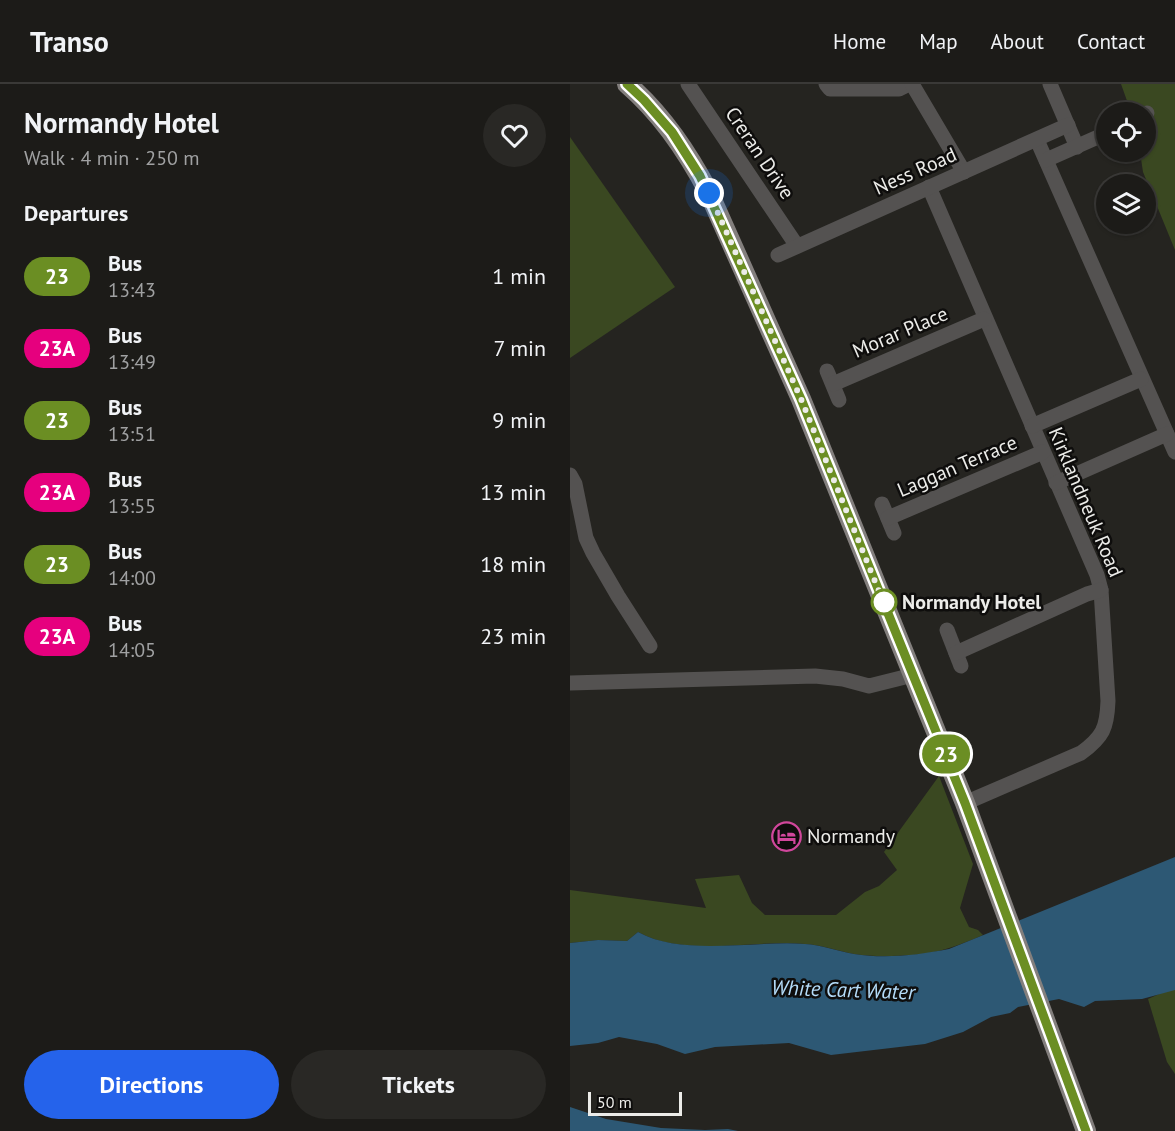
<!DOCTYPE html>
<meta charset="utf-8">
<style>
body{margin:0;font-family:"PT Sans",sans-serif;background:#292825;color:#f1f3f6;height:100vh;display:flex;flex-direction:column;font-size:22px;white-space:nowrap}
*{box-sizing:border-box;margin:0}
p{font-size:20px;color:#a0a1a2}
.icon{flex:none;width:33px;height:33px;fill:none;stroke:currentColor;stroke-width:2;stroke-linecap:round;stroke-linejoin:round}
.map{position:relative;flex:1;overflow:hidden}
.details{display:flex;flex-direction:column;background:#1c1b18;width:570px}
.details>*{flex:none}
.badge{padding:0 12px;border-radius:20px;font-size:21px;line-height:39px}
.tools{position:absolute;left:526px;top:18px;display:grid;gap:12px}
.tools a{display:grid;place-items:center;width:60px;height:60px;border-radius:50%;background:#1c1b18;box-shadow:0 2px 4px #0004,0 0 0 2px #3a3937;font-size:30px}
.scale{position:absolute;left:18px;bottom:15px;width:94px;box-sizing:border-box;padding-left:6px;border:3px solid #ecece9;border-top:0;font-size:16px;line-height:21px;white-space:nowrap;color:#ecece9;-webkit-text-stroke:4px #0e0d0c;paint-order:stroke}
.you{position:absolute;width:30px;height:30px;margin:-15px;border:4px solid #fff;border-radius:50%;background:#1a73e8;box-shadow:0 0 0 9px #1a73e833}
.map>.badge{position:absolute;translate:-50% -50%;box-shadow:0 0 0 3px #fff}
h2{padding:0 24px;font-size:22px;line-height:54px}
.round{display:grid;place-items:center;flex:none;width:63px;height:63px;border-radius:32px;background:#292825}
.summary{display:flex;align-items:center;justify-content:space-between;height:102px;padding:0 24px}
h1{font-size:28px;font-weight:800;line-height:45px}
.button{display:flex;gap:12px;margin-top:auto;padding:12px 24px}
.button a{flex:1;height:69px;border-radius:36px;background:#2563eb;color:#fff;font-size:24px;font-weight:800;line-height:69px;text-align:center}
.button a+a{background:#292825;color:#f1f3f6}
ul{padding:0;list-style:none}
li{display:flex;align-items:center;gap:18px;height:72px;padding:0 24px}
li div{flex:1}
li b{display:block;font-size:22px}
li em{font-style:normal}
li .badge{min-width:66px;font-weight:700;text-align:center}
header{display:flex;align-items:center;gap:36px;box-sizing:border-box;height:84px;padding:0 30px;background:#1c1b18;border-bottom:2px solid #3a3937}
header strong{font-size:28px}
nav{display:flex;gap:33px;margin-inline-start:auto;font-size:21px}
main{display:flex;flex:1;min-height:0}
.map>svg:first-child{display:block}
.green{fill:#3a4821}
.water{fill:#2d5874}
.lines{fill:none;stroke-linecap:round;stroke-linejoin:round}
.minor{stroke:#545251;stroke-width:15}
.major{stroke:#837f7d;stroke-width:20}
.line-casing{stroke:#fff;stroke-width:14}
.line{stroke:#6b8e23;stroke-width:9}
.walk{stroke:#ecece9;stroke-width:6;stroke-dasharray:0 10.8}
.stop-dot{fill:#fff;stroke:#6b8e23;stroke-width:3}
.labels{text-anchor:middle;stroke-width:5;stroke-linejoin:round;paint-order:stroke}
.street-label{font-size:20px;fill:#ecece9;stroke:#0e0d0c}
.stop-label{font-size:20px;font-weight:bold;fill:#ecece9;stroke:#0e0d0c;text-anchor:start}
.poi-label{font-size:20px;fill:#ecece9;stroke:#0e0d0c;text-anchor:start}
.water-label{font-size:21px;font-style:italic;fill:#b4dcf9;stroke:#0e0d0c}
</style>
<header>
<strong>Transo</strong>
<nav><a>Home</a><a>Map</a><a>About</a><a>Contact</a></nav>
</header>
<main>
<section class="details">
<div class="summary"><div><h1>Normandy Hotel</h1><p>Walk · 4 min · 250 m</p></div><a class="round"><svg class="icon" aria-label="heart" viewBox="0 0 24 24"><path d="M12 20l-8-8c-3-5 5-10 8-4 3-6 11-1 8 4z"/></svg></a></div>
<h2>Departures</h2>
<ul>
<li><span class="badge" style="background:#6b8e23;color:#fff">23</span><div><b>Bus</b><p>13:43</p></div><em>1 min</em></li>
<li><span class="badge" style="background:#e6007e;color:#fff">23A</span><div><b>Bus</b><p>13:49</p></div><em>7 min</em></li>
<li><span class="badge" style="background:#6b8e23;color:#fff">23</span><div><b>Bus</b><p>13:51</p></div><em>9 min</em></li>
<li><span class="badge" style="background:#e6007e;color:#fff">23A</span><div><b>Bus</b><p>13:55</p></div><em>13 min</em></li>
<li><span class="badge" style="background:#6b8e23;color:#fff">23</span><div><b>Bus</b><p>14:00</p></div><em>18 min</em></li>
<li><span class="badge" style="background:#e6007e;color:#fff">23A</span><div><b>Bus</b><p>14:05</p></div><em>23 min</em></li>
</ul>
<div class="button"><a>Directions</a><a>Tickets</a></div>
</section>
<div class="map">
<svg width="605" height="1047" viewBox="0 0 605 1047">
<rect width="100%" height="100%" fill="#252420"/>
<!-- green -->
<g class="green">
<polygon points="551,0 605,0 605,166 573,88 570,68 576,68 576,28 561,28"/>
<polygon points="0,53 105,203 0,274"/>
<path d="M 369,692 L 403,780 L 390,824 L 399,843 L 408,846 L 413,851 C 390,861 369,869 343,871 C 324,872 304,873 284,870 C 268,867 252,861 235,860 C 183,855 115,874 68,848 L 57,857 L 28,856 L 0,859 L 0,806 L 136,824 L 125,795 L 169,791 L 182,819 L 195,831 L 266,831 L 295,808 L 309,802 L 327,786 L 314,768 Z"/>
<polygon points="605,903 605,990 597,978 578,915"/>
</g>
<!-- water -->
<g class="water">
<path d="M 605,773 L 605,906 L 572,915 L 525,917 L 514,923 L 489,915 L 448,923 L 440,929 L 421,933 L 393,948 L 355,960 L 261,971 L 219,959 L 145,963 L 115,970 L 87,960 L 49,953 L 28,959 L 0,962 L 0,859 L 28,856 L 57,857 L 68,848 C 113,873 184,856 235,860 C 251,861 267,867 284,870 C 316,875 348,871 379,865 Z"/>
<polygon points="0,1023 36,1035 91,1044 135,1046 158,1045 168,1047 0,1047"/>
</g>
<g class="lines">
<!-- minor -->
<g class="minor">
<polyline points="118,0 227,162"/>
<polyline points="256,0 260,5 329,5 339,0"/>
<polyline points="342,0 394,88"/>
<polyline points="480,0 507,63"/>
<polyline points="576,30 577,29"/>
<polyline points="467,56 605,368"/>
<polyline points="476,76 537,49"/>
<path d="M 359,103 L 527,491 L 531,506 L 538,617 C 537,644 533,653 511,669 L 395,719"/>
<polyline points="208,171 498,41"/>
<polyline points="257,287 269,316"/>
<polyline points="263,300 414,235"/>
<polyline points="462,342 571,295"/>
<polyline points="0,391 5,400 16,454 23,469 48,512 80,562"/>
<polyline points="486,399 597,350"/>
<polyline points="312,420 324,449"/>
<polyline points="318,434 473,368"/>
<polyline points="377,546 391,582"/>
<polyline points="386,569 517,510 531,506"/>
<polyline points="0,599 245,592 273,595 299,602 343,591"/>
</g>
<!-- major -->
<path class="major" d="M 57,0 C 92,30 118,69 139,109 L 231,315 L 395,719 L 516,1047"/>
</g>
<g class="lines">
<defs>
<polyline id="line" points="57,0 74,16 102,48 130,92 231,315 395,719 516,1047"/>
</defs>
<!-- line casing -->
<use href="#line" class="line-casing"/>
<!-- line -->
<use href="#line" class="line"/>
<!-- walk -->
<polyline class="walk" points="139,109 231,315 317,527 314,518"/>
</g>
<!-- icons -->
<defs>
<symbol id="hotel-ring" viewBox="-11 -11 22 22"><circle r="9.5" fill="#0e0d0c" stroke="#d1479c" stroke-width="1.5"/><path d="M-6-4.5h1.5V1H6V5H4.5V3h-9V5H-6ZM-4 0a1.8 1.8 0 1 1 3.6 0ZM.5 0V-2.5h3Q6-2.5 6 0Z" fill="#d1479c"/></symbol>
</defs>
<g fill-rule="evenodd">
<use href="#hotel-ring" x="200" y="736" width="33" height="33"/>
</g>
<!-- markers -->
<circle class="stop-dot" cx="314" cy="518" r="12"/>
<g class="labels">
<!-- street labels -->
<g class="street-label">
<text transform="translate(190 69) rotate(56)" y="7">Creran Drive</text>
<text transform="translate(345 87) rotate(-24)" y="7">Ness Road</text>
<text transform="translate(330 248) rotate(-23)" y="7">Morar Place</text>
<text transform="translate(387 382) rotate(-23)" y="7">Laggan Terrace</text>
<text transform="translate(516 418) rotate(67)" y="7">Kirklandneuk Road</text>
</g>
<!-- stop labels -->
<g class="stop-label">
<text x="332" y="525">Normandy Hotel</text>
</g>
<!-- poi labels -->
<g class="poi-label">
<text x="237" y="759">Normandy</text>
</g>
<!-- water labels -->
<g class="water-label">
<text transform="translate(273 906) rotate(2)" y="7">White Cart Water</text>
</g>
</g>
</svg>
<div class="tools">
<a><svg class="icon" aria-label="locate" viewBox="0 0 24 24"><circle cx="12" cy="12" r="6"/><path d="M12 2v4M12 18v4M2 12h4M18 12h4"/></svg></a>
<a><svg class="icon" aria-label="layers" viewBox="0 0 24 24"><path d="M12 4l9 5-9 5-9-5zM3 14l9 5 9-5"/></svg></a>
</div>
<div class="scale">50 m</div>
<div class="you" style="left:139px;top:109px"></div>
<b class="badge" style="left:376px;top:670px;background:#6b8e23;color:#fff">23</b>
</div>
</main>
